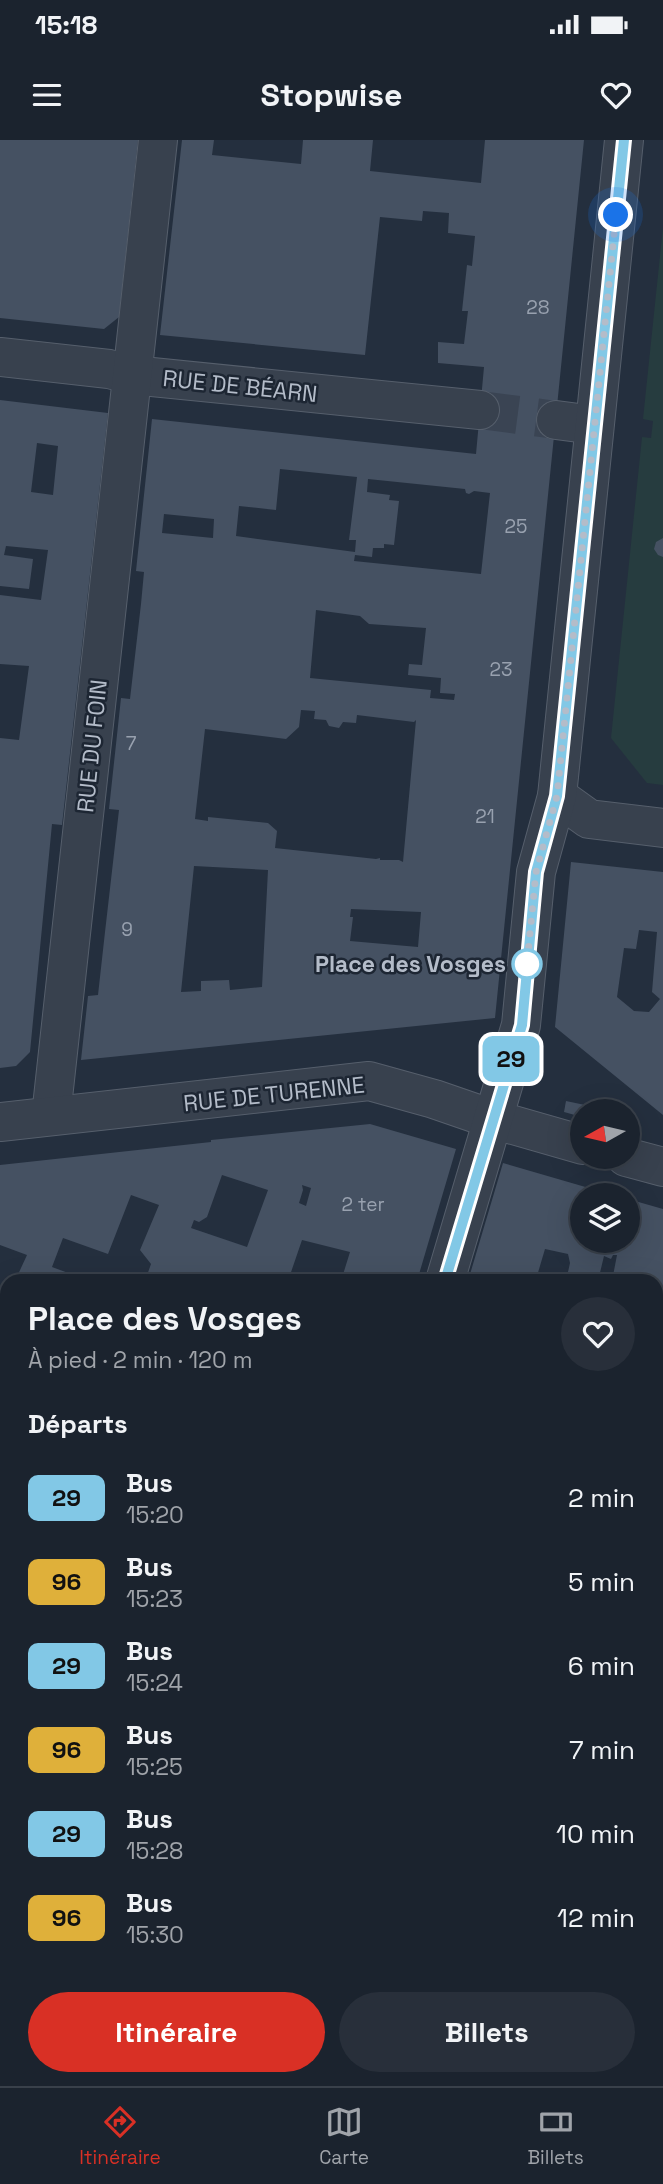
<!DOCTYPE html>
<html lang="fr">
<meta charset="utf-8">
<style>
body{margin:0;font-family:"Space Grotesk",sans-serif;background:#282f3a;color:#f1f3f6;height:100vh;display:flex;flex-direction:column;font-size:26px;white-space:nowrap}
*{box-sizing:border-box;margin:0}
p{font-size:23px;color:#a0a4aa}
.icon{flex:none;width:38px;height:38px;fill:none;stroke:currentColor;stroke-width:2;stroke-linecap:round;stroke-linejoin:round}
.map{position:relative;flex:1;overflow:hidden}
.side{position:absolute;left:0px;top:1134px;width:663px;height:812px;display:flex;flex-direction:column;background:#1b232e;border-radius:21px 21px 0 0;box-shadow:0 7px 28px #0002,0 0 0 2px #39404a}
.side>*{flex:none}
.badge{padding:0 14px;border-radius:10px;font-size:24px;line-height:46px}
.needle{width:46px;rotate:262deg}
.buttons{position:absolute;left:570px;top:959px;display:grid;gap:14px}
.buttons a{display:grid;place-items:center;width:70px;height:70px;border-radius:50%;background:#1b232e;box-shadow:0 7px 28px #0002,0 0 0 2px #39404a;font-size:35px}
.you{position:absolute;width:35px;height:35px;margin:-18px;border:5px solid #fff;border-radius:50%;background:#1a73e8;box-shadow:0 0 0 10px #1a73e833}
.map>.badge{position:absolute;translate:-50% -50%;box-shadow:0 0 0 4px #fff}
h2{padding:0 28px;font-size:26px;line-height:63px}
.round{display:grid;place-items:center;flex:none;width:74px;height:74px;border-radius:37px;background:#282f3a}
.overview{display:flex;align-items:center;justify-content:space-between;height:119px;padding:0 28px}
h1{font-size:33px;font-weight:700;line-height:52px}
.button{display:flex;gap:14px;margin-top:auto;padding:14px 28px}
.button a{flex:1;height:80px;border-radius:42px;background:#d93025;color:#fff;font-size:28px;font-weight:700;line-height:80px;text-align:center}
.button a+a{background:#282f3a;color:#f1f3f6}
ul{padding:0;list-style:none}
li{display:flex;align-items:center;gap:21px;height:84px;padding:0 28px}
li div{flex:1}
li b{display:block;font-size:26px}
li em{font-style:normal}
li .badge{min-width:77px;font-weight:700;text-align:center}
.status{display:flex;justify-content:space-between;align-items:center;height:49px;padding:0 35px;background:#1b232e;direction:ltr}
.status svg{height:19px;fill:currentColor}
header{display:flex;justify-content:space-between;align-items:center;height:91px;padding:0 28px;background:#1b232e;font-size:32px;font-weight:700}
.tabs{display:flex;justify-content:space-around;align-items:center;height:98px;border-top:2px solid #39404a;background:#1b232e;font-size:19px;color:#a0a4aa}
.tabs a{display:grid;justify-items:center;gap:4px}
.tabs .current{color:#d93025}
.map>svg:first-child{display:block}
.green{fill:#263c3f}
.building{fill:#455162;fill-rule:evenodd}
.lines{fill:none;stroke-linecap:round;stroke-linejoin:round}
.minor-tunnel{stroke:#3a4453;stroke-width:38;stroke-dasharray:38 19;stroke-linecap:butt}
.minor-casing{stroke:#565f6c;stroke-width:40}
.minor{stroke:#38414e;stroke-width:38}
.line-casing{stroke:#fff;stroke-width:16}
.line{stroke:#82c8e6;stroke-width:10}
.walk{stroke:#b4bcc9;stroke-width:7;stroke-dasharray:0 12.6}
.stop-dot{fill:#fff;stroke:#82c8e6;stroke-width:3.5}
.labels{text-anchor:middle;stroke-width:5;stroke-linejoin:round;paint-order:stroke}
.number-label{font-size:19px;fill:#98a1af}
.street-label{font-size:23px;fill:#b4bcc9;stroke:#1d2633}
.stop-label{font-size:23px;font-weight:bold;fill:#b4bcc9;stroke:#1d2633;text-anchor:end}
</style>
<div class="status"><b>15:18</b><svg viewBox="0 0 49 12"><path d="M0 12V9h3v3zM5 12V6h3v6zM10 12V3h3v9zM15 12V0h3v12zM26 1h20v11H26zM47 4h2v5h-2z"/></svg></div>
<header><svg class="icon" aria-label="menu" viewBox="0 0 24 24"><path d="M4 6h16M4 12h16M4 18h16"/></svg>Stopwise<svg class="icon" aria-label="heart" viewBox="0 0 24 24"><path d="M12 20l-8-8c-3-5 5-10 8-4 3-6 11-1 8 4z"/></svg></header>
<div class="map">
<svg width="663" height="1946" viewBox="0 0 663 1946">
<rect width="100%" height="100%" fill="#242f3e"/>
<!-- green -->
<g class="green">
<polygon points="663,87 663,645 647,643 611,598 642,297 651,298 653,281 643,279"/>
<polygon points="33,1939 121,1939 119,1946 31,1946"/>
<polygon points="244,1939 479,1939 477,1946 262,1946"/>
</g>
<!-- building -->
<g class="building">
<polygon points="0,0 138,0 119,177 104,189 0,178"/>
<path d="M 182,0 L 214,0 L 212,15 L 301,24 L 303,0 L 373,0 L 370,31 L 481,43 L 485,0 L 584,0 L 495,878 L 81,920 L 88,856 L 98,855 L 105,792 L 119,670 L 109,669 L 121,558 L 130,559 L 141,464 L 144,432 L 136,431 L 152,279 L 476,314 L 484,227 L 438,223 L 438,202 L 464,204 L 468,171 L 462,171 L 467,125 L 472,126 L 475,96 L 448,93 L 449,73 L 423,71 L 422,81 L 380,77 L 365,215 L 160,195 ZM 280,329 L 357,337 L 349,400 L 356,400 L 355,412 L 236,396 L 239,366 L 276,370 ZM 368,339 L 465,349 L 466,353 L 469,354 L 474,351 L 490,353 L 481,434 L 354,421 L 355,415 L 372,417 L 373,408 L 384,408 L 384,404 L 394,405 L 399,361 L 389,360 L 390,355 L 367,352 ZM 164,374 L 214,379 L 213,398 L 162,393 ZM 316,470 L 360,476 L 369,484 L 426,488 L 422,525 L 409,524 L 408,535 L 441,538 L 440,553 L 455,554 L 454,560 L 430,558 L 431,550 L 310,538 ZM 301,570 L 315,571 L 314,579 L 326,580 L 329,586 L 339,588 L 343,582 L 356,583 L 357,575 L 414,582 L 416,580 L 403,722 L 399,720 L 380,720 L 380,718 L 376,719 L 275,708 L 277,691 L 268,683 L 208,677 L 208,681 L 195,679 L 205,589 L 286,599 L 299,587 ZM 194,726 L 268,730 L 262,847 L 230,850 L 229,840 L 201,841 L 201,851 L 181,852 ZM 351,769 L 421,772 L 418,807 L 350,801 L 353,777 L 350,777 Z"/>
<path d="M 0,260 L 108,273 L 62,685 L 52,684 L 30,912 L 16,926 L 0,928 L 0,598 L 19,600 L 29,526 L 0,524 L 0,455 L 41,460 L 48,410 L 6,406 L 4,415 L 33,419 L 29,449 L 0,446 ZM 37,303 L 58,306 L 53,355 L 31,352 Z"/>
<polygon points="663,398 663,417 658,415 654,409 656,402"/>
<path d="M 571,722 L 663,732 L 663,975 L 555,887 ZM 639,790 L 657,792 L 652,852 L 660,859 L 649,872 L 634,871 L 617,857 L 624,808 L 636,809 Z"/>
<polygon points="566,961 585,965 582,977 564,972"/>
<path d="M 370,984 L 456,1009 L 417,1141 L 341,1141 L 350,1112 L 302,1100 L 288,1141 L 145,1141 L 151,1124 L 140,1110 L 159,1065 L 131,1055 L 108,1114 L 63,1098 L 52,1127 L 90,1141 L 15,1141 L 27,1115 L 0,1105 L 0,1025 L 211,1002 L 211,1000 ZM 222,1035 L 268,1050 L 247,1107 L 191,1088 L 194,1080 L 199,1082 L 207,1077 ZM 302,1045 L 311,1048 L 306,1066 L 299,1063 L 303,1050 Z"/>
<polygon points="503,1023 613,1055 583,1055 583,1101 628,1101 628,1059 663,1069 663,1172 657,1194 656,1141 612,1141 617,1115 613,1115 611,1119 604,1116 598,1141 566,1141 570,1123 568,1114 545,1109 537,1136 534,1141 468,1141"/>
<polygon points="7,1165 7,1243 0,1240 0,1184"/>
<polygon points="656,1204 663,1206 663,1300 656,1299"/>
<polygon points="0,1329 7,1331 7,1563 0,1561"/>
<polygon points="656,1422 663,1423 663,1739 656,1738"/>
<polygon points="0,1629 7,1631 7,1674 0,1672"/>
<polygon points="7,1786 7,1861 0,1858 0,1787"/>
<polygon points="656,1788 663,1790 663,1946 588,1946 590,1939 656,1939"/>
<polygon points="7,1863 6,1939 13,1942 12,1946 0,1946 0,1882"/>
<polygon points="150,1939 177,1939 174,1946 148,1946"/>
<polygon points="230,1939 244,1939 261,1946 228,1946"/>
<polygon points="479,1939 538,1939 560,1945 477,1946"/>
</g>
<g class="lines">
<!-- minor-tunnel -->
<polyline class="minor-tunnel" points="480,270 556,280"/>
<defs>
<g id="minor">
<polyline points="0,217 109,229 132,235 480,270"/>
<polyline points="556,280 594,285"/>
<polyline points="557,656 589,679 663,688"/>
<polyline points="51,976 158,0"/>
<polyline points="0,982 369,941 434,959 492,979 583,1005"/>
<polyline points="626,1017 663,1027"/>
<polyline points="445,1141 521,885 536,732 557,656 624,0"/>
<polyline points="0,1592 7,1594"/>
<polyline points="656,1763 663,1764"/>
<polyline points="200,1946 202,1939"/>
</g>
</defs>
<!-- minor casing -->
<use href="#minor" class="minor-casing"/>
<!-- minor -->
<use href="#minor" class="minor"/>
</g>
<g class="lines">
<defs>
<polyline id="line" points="445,1141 522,885 536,732 557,656 624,0"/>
</defs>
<!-- line casing -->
<use href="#line" class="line-casing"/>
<!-- line -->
<use href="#line" class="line"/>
<!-- walk -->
<polyline class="walk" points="527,824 526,834 536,732 557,656 616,75"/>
</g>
<!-- markers -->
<circle class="stop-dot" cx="527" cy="824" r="14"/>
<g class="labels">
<!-- number labels -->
<g class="number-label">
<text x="538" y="174">28</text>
<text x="516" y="393">25</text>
<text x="501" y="536">23</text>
<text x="131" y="610">7</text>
<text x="485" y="683">21</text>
<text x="127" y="796">9</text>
<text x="363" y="1071">2 ter</text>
</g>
<!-- street labels -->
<g class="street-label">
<text transform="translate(240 246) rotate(6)" y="8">RUE DE BÉARN</text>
<text transform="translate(92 606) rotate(-84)" y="8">RUE DU FOIN</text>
<text transform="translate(274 954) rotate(-6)" y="8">RUE DE TURENNE</text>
</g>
<!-- stop labels -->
<g class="stop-label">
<text x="506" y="832">Place des Vosges</text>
</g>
</g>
</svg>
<div class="buttons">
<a><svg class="needle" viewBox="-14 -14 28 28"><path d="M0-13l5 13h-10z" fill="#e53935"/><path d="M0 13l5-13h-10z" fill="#a0a4aa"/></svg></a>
<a><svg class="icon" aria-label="layers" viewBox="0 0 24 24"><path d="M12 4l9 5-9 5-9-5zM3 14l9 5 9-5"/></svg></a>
</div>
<div class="you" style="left:616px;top:75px"></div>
<b class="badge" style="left:511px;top:919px;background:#82c8e6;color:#111">29</b>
<section class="side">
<div class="overview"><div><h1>Place des Vosges</h1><p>À pied · 2 min · 120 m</p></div><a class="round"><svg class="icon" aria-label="heart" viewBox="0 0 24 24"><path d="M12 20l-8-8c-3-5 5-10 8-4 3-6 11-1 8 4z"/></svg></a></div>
<h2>Départs</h2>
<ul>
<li><span class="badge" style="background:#82c8e6;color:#111">29</span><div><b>Bus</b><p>15:20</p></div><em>2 min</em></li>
<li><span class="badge" style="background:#dfb03a;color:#111">96</span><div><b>Bus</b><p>15:23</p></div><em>5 min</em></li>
<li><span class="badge" style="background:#82c8e6;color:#111">29</span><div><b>Bus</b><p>15:24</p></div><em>6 min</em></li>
<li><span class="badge" style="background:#dfb03a;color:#111">96</span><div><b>Bus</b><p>15:25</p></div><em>7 min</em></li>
<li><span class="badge" style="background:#82c8e6;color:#111">29</span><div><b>Bus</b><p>15:28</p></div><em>10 min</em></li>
<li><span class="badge" style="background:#dfb03a;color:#111">96</span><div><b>Bus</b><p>15:30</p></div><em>12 min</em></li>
</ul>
<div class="button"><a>Itinéraire</a><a>Billets</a></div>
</section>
</div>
<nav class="tabs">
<a class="current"><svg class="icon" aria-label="directions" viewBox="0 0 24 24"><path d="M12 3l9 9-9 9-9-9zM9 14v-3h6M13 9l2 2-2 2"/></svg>Itinéraire</a>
<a><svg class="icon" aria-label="map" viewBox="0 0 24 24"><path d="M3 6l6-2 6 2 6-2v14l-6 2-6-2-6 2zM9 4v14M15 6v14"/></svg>Carte</a>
<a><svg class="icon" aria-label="tickets" viewBox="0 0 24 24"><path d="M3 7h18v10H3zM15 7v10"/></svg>Billets</a>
</nav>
